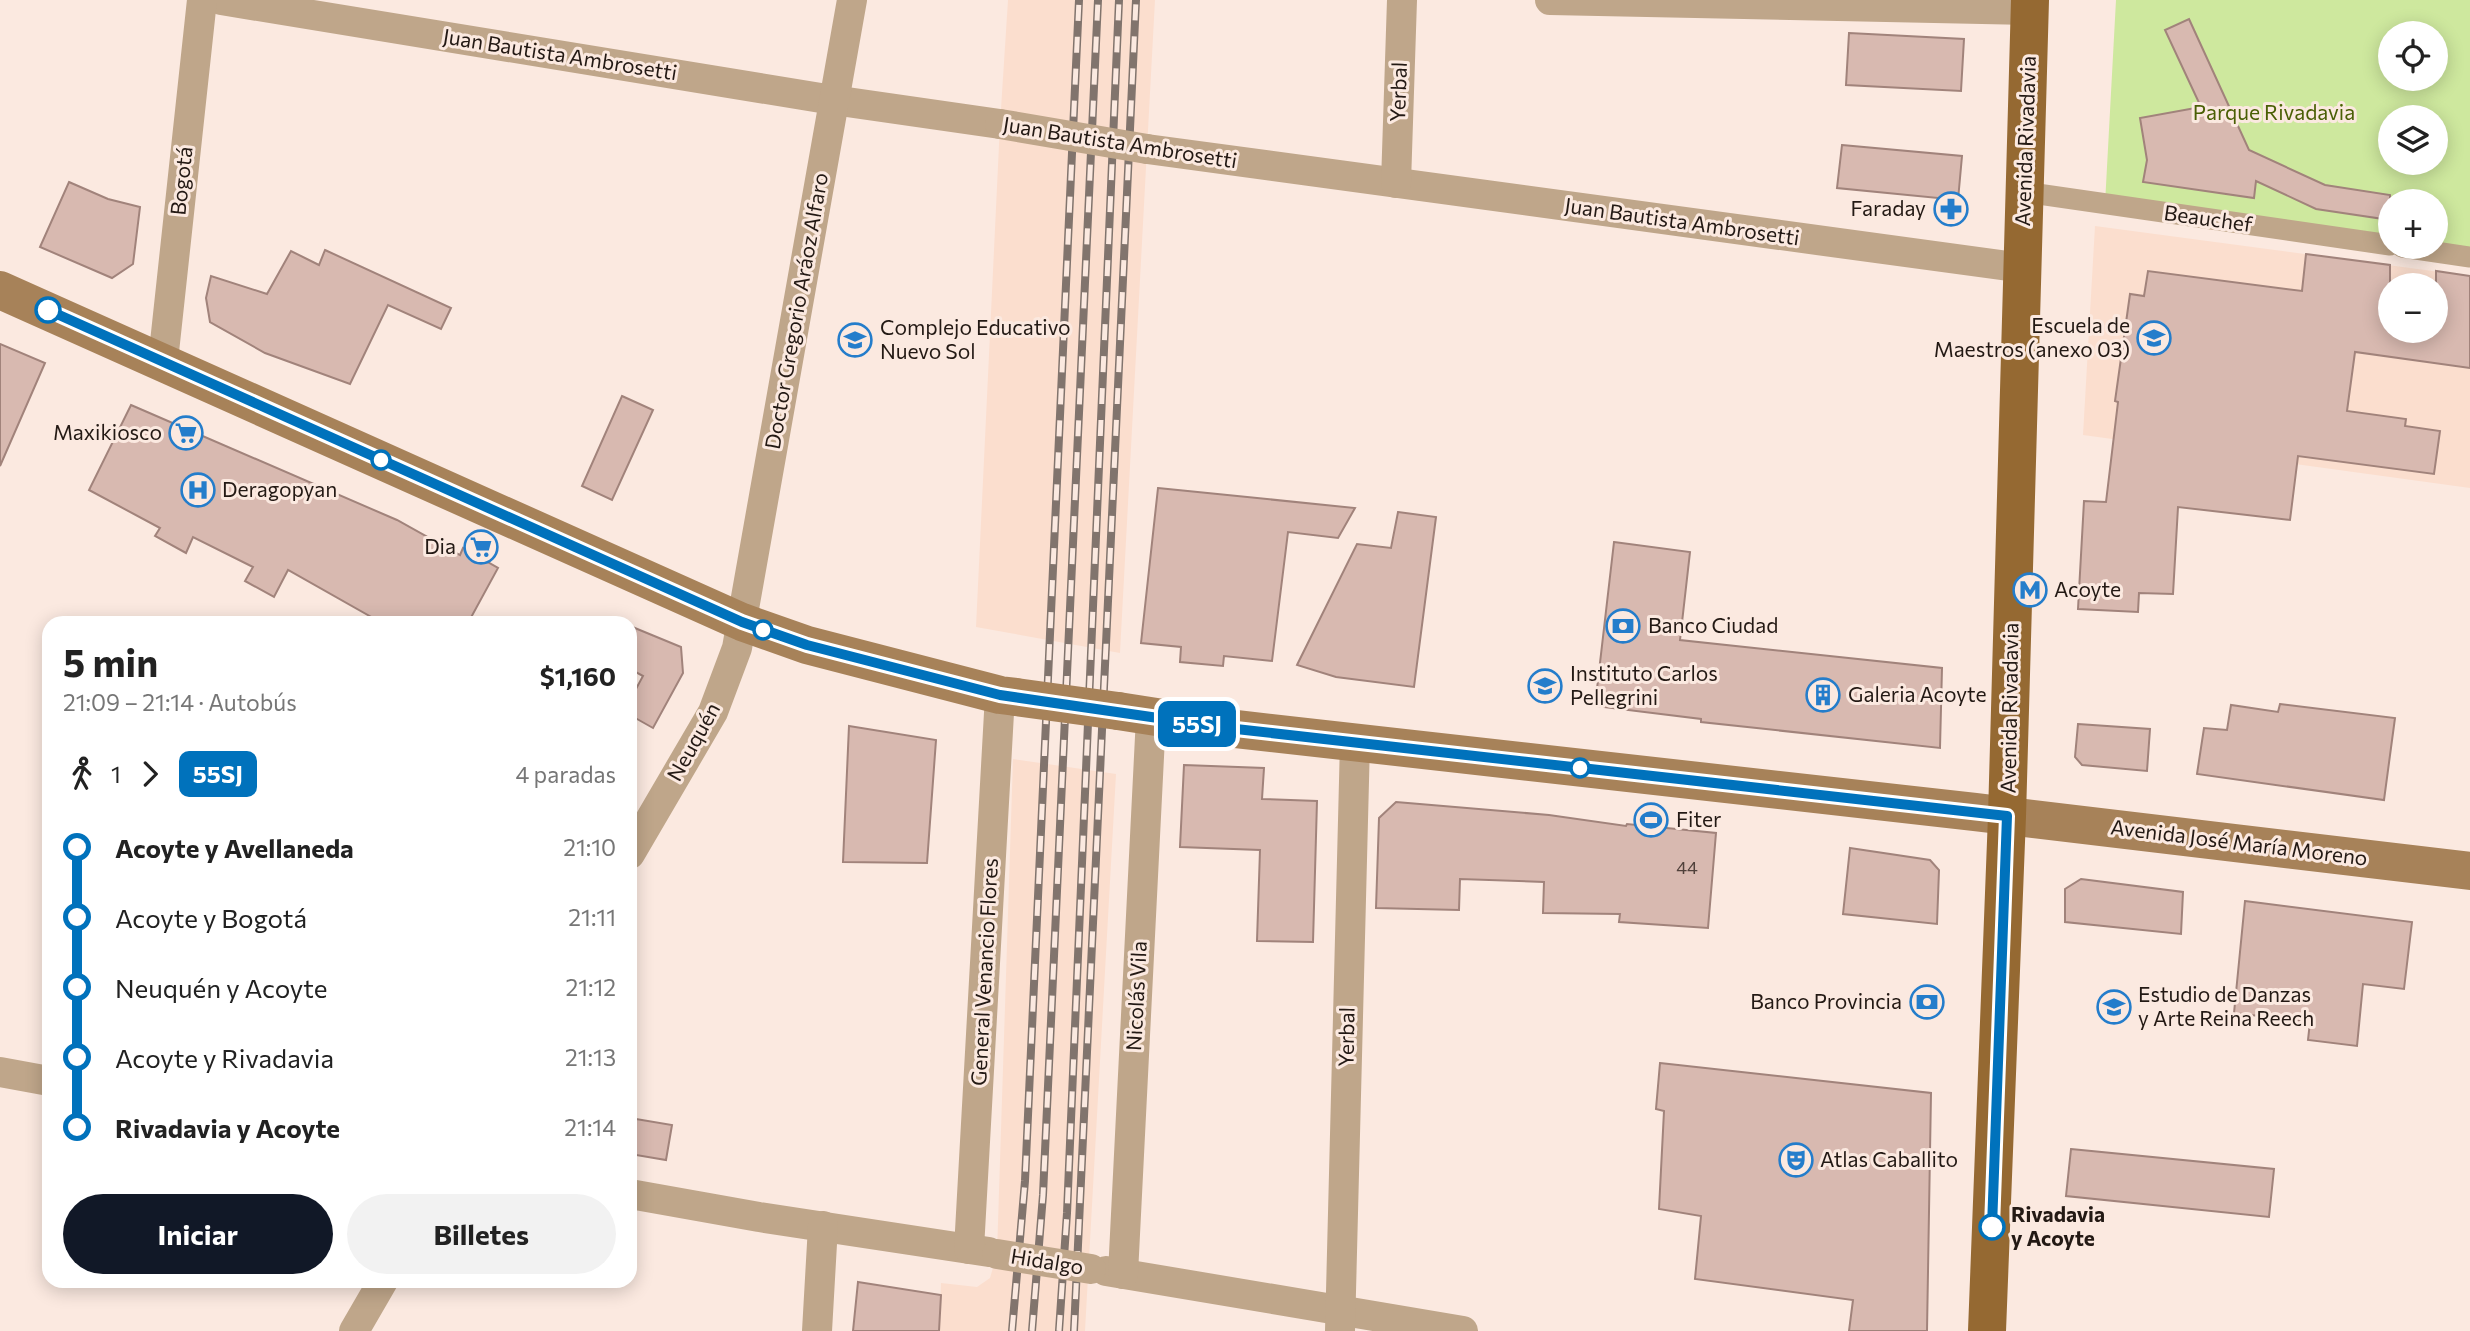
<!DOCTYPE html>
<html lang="es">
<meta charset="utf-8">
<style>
body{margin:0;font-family:Commissioner,sans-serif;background:#f2f2f2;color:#222;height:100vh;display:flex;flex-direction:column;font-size:26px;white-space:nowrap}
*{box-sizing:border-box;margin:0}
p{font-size:23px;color:#767676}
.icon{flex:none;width:38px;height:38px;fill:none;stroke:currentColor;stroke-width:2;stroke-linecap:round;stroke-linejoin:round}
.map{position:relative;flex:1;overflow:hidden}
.details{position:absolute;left:42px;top:616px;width:595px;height:672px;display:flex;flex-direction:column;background:#fff;border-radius:21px;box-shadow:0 4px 18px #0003}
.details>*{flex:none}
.badge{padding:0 14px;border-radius:10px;font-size:24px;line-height:46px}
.buttons{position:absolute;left:2378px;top:21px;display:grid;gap:14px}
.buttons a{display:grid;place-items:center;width:70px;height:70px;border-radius:50%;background:#fff;box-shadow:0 4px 18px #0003;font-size:35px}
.map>.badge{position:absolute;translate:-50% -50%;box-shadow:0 0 0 4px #fff}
.legs{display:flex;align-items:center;gap:10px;height:77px;padding:0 21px;font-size:23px}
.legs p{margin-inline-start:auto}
.overview{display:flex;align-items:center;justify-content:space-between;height:119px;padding:0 21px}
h1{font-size:38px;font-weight:700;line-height:52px}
.cta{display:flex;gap:14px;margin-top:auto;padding:14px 21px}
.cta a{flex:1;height:80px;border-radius:42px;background:#111827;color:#fff;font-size:28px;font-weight:700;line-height:80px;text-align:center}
.cta a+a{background:#f2f2f2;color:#222}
ul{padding:0 21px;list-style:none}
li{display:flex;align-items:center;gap:24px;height:70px;font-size:26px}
li i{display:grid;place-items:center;width:10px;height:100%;margin:0 9px;background:currentColor}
li i::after{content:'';width:18px;height:18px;margin:-9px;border:5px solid;border-radius:50%;background:#fff}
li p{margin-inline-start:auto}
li:first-child i{background:linear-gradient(#0000 50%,currentColor 0)}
li:last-child i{background:linear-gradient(currentColor 50%,#0000 0)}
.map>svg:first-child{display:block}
.built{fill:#fbdece;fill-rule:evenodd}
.green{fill:#cee89e;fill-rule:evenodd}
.building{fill:#d8b9b0;stroke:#a1837b;stroke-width:2}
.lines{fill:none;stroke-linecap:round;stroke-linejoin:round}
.pedestrian{stroke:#bfa68a;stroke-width:21}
.minor{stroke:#bfa68a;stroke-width:30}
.secondary{stroke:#a78259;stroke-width:38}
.primary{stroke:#956932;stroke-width:38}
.rail-casing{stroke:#81746d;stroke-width:8}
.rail{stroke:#fbe9e0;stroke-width:5;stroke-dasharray:16;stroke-linecap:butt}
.minor-bridge{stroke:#bfa68a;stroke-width:30}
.secondary-bridge{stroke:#a78259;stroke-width:38}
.line-1-casing{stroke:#fff;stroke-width:16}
.line-1{stroke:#0072bc;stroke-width:10}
.stop-1-dot{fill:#fff;stroke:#0072bc;stroke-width:3.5}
.labels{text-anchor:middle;stroke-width:6;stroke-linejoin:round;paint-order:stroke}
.number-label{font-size:18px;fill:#50413b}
.street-label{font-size:21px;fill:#231914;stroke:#fbe9e0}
.park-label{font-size:21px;fill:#4a5f05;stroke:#fbe9e0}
.poi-label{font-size:21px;fill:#231914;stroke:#fbe9e0;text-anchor:start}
.stop-label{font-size:21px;font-weight:bold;fill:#231914;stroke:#fbe9e0;text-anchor:start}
</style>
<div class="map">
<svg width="2470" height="1331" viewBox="0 0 2470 1331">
<rect width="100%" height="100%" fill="#fbe9e0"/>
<!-- built -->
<g class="built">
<polygon points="1008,0 1155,0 1120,653 976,627 1000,124"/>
<path d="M 2095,226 L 2470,276 L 2470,488 L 2083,435 ZM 2390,285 L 2436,285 L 2436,331 L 2390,331 Z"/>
<polygon points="1013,759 1116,774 1085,1331 939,1331 941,1283 977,1287 990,1278 997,1254"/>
</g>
<!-- green -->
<path class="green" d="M 2116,0 L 2470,0 L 2470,257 L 2436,247 L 2436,201 L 2390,201 L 2390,245 L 2105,204 ZM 2390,33 L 2436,33 L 2436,79 L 2390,79 ZM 2390,117 L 2436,117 L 2436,163 L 2390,163 Z"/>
<!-- building -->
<g class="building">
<polygon points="2189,19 2249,150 2325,185 2390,195 2390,220 2316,209 2256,181 2254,198 2143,182 2147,160 2140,118 2201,107 2165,30"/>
<polygon points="1849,33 1964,39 1961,91 1846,85"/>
<polygon points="1842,145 1962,156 1958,200 1837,188"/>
<polygon points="69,182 108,199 140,207 133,264 112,278 40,247"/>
<polygon points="325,250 451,308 441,329 388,305 350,384 265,353 210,322 206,298 211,276 267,294 291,251 319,265"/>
<polygon points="2306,254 2390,265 2390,331 2436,331 2436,271 2470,276 2470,368 2355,352 2347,411 2406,419 2405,426 2440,431 2434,474 2298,456 2290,520 2178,507 2173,594 2139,593 2138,612 2078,609 2084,501 2106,502 2118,402 2115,401 2130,294 2144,296 2148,271 2302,291"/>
<polygon points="0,344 45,363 0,466"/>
<polygon points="622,396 653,410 612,500 582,486"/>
<polygon points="131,405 397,520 460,555 463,548 498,568 468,623 382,623 288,570 274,597 245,581 253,567 193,537 186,553 155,536 160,528 89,490"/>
<polygon points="1158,488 1355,508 1338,538 1288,532 1272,661 1224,656 1223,666 1180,662 1181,647 1141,643"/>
<polygon points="1398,512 1436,517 1414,687 1336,677 1297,665 1357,544 1391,548"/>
<polygon points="1614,542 1690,552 1680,640 1942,668 1940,748 1701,722 1701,719 1595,706"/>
<polygon points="630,626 681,647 683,673 653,728 630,715 630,700 643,676 630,669"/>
<polygon points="2280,704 2395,718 2384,800 2197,774 2204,728 2227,730 2231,705 2278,712"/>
<polygon points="2078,724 2150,729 2147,771 2082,765 2075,757"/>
<polygon points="849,726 936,740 927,863 843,862"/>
<polygon points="1184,765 1264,768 1262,799 1317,801 1313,942 1257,941 1260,850 1180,847"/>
<polygon points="1396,802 1549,815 1626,826 1627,824 1716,833 1708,928 1619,922 1620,914 1543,913 1544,882 1460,879 1459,910 1376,908 1379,818"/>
<polygon points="1850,848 1930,860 1939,870 1937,924 1843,914"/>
<polygon points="2081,879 2183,892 2181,934 2065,922 2065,889"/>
<polygon points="2245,901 2412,922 2404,989 2363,984 2357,1046 2308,1040 2310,1022 2234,1013"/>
<polygon points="1660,1063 1931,1093 1927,1331 1849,1331 1853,1300 1695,1279 1701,1216 1659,1209 1664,1111 1656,1109"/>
<polygon points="630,1118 672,1125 666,1160 630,1154"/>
<polygon points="2071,1149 2274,1169 2269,1217 2066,1196"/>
<polygon points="858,1282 941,1295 939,1331 853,1331"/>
</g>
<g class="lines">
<!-- pedestrian -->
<g class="pedestrian">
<polyline points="2025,192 2390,245"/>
<polyline points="2402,247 2470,257"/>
</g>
<!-- minor -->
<g class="minor">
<polyline points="221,0 833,100 1000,124"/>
<polyline points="1550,0 2030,10"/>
<polyline points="1147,149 2023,268"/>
<polyline points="1396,183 1402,0"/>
<polyline points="163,361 202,0"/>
<polyline points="630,854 713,712 737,648 852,0"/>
<polyline points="0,1072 49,1081"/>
<polyline points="630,1194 759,1217 989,1252"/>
<polyline points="969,1249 1000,695"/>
<polyline points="1106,1271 1463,1331"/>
<polyline points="1123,1274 1151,717"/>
<polyline points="354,1331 383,1281"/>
<polyline points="817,1331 823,1226"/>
<polyline points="1340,1331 1355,742"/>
</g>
<!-- secondary -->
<g class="secondary">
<polyline points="0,290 742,622 807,645 1000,695 1016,697"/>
<polyline points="1118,711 1227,728 1975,812 2470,871"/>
</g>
<!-- primary -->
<polyline class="primary" points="1987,1331 2007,816 2030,0"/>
<defs>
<g id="rail">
<polyline points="1012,1331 1025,1181 1079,0"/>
<polyline points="1032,1331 1043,1195 1098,0"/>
<polyline points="1059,1331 1067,1213 1119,0"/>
<polyline points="1074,1331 1136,0"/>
</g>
</defs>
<!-- rail casing -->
<use href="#rail" class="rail-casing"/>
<!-- rail -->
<use href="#rail" class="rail"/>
<!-- minor-bridge -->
<g class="minor-bridge">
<polyline points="1000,124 1147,149"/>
<polyline points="997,1254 1091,1269"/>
</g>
<!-- secondary-bridge -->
<polyline class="secondary-bridge" points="1016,697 1118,711"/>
</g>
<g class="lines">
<defs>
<polyline id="line-1" points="48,310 742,622 807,645 1000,695 1227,728 2007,816 1992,1227"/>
</defs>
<!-- line-1 casing -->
<use href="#line-1" class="line-1-casing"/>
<!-- line-1 -->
<use href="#line-1" class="line-1"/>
</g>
<!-- icons -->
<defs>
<symbol id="pharmacy-ring" viewBox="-11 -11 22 22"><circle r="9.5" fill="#fbe9e0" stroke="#247dcb" stroke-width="1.5"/><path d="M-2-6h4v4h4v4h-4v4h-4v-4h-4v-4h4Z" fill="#247dcb"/></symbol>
<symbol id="university-ring" viewBox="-11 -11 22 22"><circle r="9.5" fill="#fbe9e0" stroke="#247dcb" stroke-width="1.5"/><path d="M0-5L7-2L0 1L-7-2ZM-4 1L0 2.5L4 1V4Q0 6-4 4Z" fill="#247dcb"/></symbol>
<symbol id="school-ring" viewBox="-11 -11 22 22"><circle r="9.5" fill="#fbe9e0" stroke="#247dcb" stroke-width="1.5"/><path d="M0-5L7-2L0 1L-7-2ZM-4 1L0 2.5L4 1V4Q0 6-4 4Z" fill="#247dcb"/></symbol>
<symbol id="supermarket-ring" viewBox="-11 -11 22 22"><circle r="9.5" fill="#fbe9e0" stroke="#247dcb" stroke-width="1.5"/><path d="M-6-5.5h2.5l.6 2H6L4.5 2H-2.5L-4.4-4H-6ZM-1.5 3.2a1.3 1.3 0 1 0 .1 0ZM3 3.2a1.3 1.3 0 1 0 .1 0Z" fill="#247dcb"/></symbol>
<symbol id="hospital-ring" viewBox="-11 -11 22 22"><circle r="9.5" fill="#fbe9e0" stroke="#247dcb" stroke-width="1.5"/><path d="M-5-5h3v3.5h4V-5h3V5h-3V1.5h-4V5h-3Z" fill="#247dcb"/></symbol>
<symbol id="metro-ring" viewBox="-11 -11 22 22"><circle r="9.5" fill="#fbe9e0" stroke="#247dcb" stroke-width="1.5"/><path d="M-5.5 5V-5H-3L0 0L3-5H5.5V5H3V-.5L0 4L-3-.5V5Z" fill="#247dcb"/></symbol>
<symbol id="bank-ring" viewBox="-11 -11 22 22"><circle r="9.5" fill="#fbe9e0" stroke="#247dcb" stroke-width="1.5"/><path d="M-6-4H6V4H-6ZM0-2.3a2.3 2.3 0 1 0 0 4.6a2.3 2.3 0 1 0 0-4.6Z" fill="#247dcb"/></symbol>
<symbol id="building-ring" viewBox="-11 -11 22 22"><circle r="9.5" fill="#fbe9e0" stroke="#247dcb" stroke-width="1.5"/><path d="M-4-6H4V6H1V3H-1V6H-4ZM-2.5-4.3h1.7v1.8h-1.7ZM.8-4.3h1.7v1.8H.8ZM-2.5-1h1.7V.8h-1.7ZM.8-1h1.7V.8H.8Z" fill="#247dcb"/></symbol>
<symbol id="stadium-ring" viewBox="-11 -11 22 22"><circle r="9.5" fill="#fbe9e0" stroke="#247dcb" stroke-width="1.5"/><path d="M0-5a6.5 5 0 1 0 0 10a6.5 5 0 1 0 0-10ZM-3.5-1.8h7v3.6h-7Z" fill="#247dcb"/></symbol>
<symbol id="theatre-ring" viewBox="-11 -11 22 22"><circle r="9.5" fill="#fbe9e0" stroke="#247dcb" stroke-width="1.5"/><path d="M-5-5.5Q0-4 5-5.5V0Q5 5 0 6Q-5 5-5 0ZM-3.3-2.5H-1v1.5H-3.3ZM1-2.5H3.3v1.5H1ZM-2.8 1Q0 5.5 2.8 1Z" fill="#247dcb"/></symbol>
</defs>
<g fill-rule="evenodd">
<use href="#pharmacy-ring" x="1932" y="190" width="38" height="38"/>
<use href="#university-ring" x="2135" y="319" width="38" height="38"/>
<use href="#school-ring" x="836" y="321" width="38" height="38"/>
<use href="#supermarket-ring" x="167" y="414" width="38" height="38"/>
<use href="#hospital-ring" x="179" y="471" width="38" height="38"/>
<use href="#supermarket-ring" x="462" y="528" width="38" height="38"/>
<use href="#metro-ring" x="2011" y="571" width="38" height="38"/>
<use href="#bank-ring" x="1604" y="607" width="38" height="38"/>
<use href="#school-ring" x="1526" y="667" width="38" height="38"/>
<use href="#building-ring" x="1804" y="676" width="38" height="38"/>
<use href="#stadium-ring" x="1632" y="801" width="38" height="38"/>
<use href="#bank-ring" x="1908" y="983" width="38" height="38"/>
<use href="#university-ring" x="2095" y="988" width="38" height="38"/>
<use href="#theatre-ring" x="1777" y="1141" width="38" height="38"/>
</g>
<!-- markers -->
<g class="stop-1-dot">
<circle cx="48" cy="310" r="12"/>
<circle cx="381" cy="460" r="9"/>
<circle cx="763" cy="630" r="9"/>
<circle cx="1580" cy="768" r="9"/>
<circle cx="1992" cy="1227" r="12"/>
</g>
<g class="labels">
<!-- number labels -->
<g class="number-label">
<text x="1687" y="874">44</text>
</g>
<!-- street labels -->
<g class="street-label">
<text transform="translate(560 55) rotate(9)" y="7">Juan Bautista Ambrosetti</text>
<text transform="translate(1399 92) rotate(-88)" y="7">Yerbal</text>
<text transform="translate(2026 141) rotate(-88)" y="7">Avenida Rivadavia</text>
<text transform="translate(1120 143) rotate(9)" y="7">Juan Bautista Ambrosetti</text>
<text transform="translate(182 181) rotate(-84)" y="7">Bogotá</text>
<text transform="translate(2208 219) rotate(8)" y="7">Beauchef</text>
<text transform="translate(1682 222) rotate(8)" y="7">Juan Bautista Ambrosetti</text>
<text transform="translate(797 311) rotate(-80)" y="7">Doctor Gregorio Aráoz Alfaro</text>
<text transform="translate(2010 708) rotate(-89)" y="7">Avenida Rivadavia</text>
<text transform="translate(694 742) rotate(-61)" y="7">Neuquén</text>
<text transform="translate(2239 843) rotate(7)" y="7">Avenida José María Moreno</text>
<text transform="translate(985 972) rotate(-87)" y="7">General Venancio Flores</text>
<text transform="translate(1137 996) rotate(-87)" y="7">Nicolás Vila</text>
<text transform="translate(1347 1037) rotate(-89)" y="7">Yerbal</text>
<text transform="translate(1047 1262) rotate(9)" y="7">Hidalgo</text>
</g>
<!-- park labels -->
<g class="park-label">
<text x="2274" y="120">Parque Rivadavia</text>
</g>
<!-- poi labels -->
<g class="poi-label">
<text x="1926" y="216" text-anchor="end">Faraday</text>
<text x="2130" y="333" text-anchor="end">Escuela de<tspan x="2130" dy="24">Maestros (anexo 03)</tspan></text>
<text x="880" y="335">Complejo Educativo<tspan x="880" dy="24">Nuevo Sol</tspan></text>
<text x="162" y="440" text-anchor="end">Maxikiosco</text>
<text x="222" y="497">Deragopyan</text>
<text x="456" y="554" text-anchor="end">Dia</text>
<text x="2054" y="597">Acoyte</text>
<text x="1648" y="633">Banco Ciudad</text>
<text x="1570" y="681">Instituto Carlos<tspan x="1570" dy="24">Pellegrini</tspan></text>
<text x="1848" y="702">Galeria Acoyte</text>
<text x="1676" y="827">Fiter</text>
<text x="2138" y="1002">Estudio de Danzas<tspan x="2138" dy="24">y Arte Reina Reech</tspan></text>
<text x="1902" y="1009" text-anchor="end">Banco Provincia</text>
<text x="1820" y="1167">Atlas Caballito</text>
</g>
<!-- stop labels -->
<g class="stop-label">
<text x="2011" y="1222">Rivadavia<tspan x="2011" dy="24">y Acoyte</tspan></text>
</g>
</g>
</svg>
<div class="buttons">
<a><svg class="icon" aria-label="locate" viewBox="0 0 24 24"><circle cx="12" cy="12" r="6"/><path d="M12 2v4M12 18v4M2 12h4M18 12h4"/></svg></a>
<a><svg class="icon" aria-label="layers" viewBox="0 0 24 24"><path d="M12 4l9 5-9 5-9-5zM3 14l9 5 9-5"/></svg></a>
<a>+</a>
<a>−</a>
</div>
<b class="badge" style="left:1197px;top:724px;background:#0072bc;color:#fff">55SJ</b>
<section class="details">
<div class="overview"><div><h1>5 min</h1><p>21:09 – 21:14 · Autobús</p></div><b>$1,160</b></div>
<div class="legs"><svg class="icon" aria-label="walk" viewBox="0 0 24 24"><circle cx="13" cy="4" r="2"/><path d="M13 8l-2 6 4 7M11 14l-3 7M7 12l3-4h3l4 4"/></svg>1<svg class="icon" aria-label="forward" viewBox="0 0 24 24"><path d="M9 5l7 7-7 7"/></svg><b class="badge" style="background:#0072bc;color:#fff">55SJ</b><p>4 paradas</p></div>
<ul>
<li><i style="color:#0072bc"></i><b>Acoyte y Avellaneda</b><p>21:10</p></li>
<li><i style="color:#0072bc"></i><span>Acoyte y Bogotá</span><p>21:11</p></li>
<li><i style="color:#0072bc"></i><span>Neuquén y Acoyte</span><p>21:12</p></li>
<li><i style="color:#0072bc"></i><span>Acoyte y Rivadavia</span><p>21:13</p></li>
<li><i style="color:#0072bc"></i><b>Rivadavia y Acoyte</b><p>21:14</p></li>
</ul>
<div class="cta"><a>Iniciar</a><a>Billetes</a></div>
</section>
</div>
